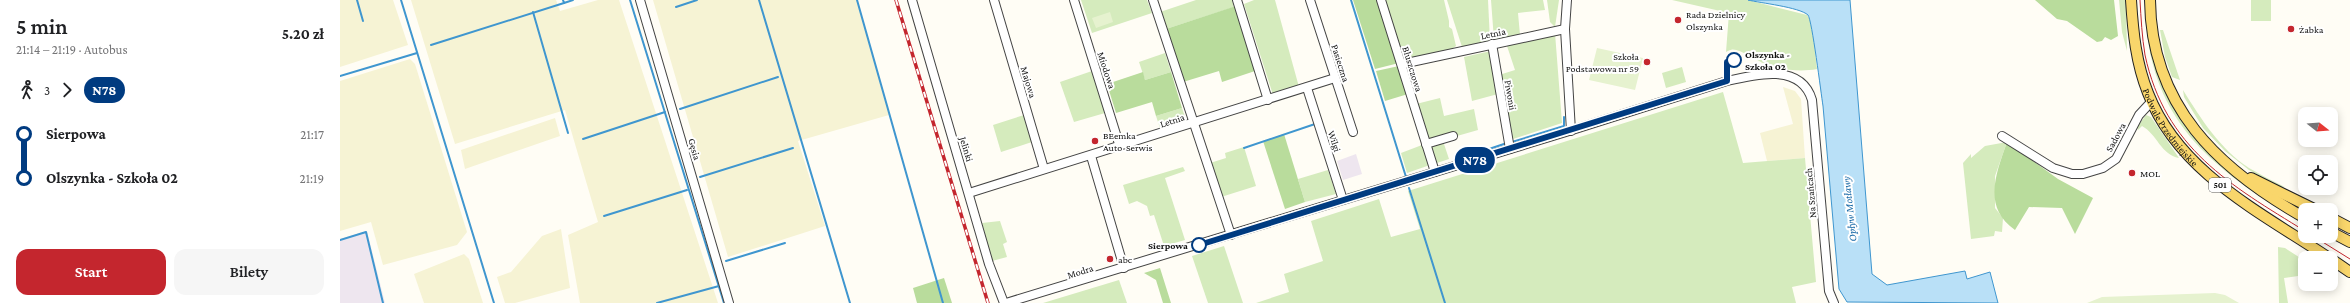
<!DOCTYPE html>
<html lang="pl">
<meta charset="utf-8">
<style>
body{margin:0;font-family:"Crimson Pro",serif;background:#f6f6f6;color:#202124;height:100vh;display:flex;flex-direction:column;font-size:15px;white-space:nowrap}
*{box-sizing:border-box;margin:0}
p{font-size:13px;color:#757577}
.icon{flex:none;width:22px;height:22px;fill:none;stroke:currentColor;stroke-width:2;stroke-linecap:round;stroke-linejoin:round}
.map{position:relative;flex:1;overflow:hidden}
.details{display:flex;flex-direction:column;background:#fff;width:340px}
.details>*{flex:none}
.badge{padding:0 8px;border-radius:13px;font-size:14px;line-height:26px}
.needle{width:26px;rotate:107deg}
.buttons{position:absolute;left:1958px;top:107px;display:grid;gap:8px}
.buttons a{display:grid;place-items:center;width:40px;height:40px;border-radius:8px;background:#fff;box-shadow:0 2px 10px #0003;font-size:20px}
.map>.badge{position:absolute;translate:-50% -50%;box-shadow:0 0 0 2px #fff}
.legs{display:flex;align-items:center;gap:6px;height:44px;padding:0 16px;font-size:13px}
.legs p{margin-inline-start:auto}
.head{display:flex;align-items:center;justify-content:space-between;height:68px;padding:0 16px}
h1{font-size:22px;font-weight:600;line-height:30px}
.action{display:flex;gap:8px;margin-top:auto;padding:8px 16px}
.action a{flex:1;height:46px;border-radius:12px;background:#c4262e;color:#fff;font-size:16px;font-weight:600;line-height:46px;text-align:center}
.action a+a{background:#f6f6f6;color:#202124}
ul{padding:0 16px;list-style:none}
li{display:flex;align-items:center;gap:14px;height:44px;font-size:15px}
li i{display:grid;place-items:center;width:6px;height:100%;margin:0 5px;background:currentColor}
li i::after{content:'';width:10px;height:10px;margin:-5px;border:3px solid;border-radius:50%;background:#fff}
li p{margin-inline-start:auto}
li:first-child i{background:linear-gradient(#0000 50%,currentColor 0)}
li:last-child i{background:linear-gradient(currentColor 50%,#0000 0)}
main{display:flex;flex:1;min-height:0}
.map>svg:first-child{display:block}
.industrial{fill:#eee6ef}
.farmland{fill:#f6f3d4}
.green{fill:#d5ebbd}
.forest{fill:#b9dc9c}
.pitch{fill:#e6f2cf}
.water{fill:#b9e0f7;stroke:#3f96cf}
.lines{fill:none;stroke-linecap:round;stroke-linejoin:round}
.stream{stroke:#3f96cf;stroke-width:2}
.minor-casing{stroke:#444;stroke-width:10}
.major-casing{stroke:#222;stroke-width:12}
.minor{stroke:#fff;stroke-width:8}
.major{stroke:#f9d66b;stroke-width:10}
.tram{stroke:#c4262e;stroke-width:1}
.rail-casing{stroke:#c4262e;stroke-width:3.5}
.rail{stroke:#fff;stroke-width:2;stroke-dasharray:6;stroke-linecap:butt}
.line-1-casing{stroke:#fff;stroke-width:9}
.line-1{stroke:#003b80;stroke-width:6}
.poi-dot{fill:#c4262e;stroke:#fff;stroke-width:1.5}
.stop-1-dot{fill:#fff;stroke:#003b80;stroke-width:2}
.labels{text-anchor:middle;stroke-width:4;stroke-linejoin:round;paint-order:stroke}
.shield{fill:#fff;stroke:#585858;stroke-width:1}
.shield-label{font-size:9px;font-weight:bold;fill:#111}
.poi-label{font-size:10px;fill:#111;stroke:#fff;text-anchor:start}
.street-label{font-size:10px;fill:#111;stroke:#fff}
.stop-label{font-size:10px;font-weight:bold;fill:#111;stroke:#fff;text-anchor:start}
.water-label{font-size:11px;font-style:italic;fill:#1768a6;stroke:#fff}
</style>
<main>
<section class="details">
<div class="head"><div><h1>5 min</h1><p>21:14 – 21:19 · Autobus</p></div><b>5.20 zł</b></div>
<div class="legs"><svg class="icon" aria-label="walk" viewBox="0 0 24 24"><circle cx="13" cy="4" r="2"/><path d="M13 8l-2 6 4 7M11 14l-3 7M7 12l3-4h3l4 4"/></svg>3<svg class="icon" aria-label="forward" viewBox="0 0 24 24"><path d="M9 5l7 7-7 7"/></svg><b class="badge" style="background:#003b80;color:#fff">N78</b></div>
<ul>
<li><i style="color:#003b80"></i><b>Sierpowa</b><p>21:17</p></li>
<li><i style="color:#003b80"></i><b>Olszynka - Szkoła 02</b><p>21:19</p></li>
</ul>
<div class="action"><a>Start</a><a>Bilety</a></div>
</section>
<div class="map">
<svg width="2010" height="303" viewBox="0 0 2010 303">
<rect width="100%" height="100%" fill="#fffdf5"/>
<!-- industrial -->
<g class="industrial">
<polygon points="1016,154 1022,174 1003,180 997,161"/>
<polygon points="27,231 45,303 0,303 0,239"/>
</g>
<!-- farmland -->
<g class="farmland">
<polygon points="0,0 53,0 68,45 0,67"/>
<polygon points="71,0 216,0 220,11 258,0 279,0 378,303 240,303 228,235 258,222 225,110 115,144"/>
<polygon points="313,0 517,0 549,115 458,141 485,226 388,257"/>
<polygon points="70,59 75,64 127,232 117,245 43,265 31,222 0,231 0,81"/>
<polygon points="1443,87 1455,91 1461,99 1465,158 1427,161 1420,133 1453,124"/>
<polygon points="215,118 220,136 125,169 121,150"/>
<polygon points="221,229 230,288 175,303 165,303 157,277 171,272 202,236"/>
<polygon points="124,254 129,259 143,303 84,303 74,274"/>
</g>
<!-- green -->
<g class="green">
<polygon points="741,0 807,0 812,13 752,33"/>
<polygon points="856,0 892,0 894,7 826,29 820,12"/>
<polygon points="914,0 935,0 959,87 933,95 904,4"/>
<polygon points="1044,0 1104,0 1109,21 1109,27 1112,29 1116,46 1110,50 1065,59 1062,57"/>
<polygon points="1107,0 1148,0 1150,41 1122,47"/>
<polygon points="1151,0 1203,0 1205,10 1178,13 1180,35 1154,40"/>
<polygon points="1207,0 1219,0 1215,27 1210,22"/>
<path d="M 1332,0 L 1408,0 L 1467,15 L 1472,23 L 1477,69 C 1461,72 1443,70 1427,65 C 1419,62 1397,47 1391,50 C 1389,50 1388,51 1386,52 L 1389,13 Z"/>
<polygon points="1779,0 1786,0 1787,51 1782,32"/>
<path d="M 1805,0 L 1807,0 L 1828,95 L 1845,124 L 1877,160 L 1939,208 L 1965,225 C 1897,183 1832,143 1812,61 C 1807,41 1806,20 1805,0 Z"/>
<rect x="1911" y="0" width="20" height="21"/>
<polygon points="1820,30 1823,30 1840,80 1832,77 1825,57"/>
<polygon points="1215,33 1222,123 1170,140 1159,75 1175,70 1166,43"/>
<polygon points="1151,51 1158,94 1132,101 1124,57"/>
<polygon points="825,53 831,72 805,80 799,62"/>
<polygon points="1342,67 1346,82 1326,88 1322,73"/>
<polygon points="752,71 765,113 734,122 720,82"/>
<path d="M 1843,90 C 1861,119 1880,149 1909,168 C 1921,175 1933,181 1945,187 L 1938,186 L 1909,170 L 1885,151 L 1863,128 L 1844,97 Z"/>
<polygon points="1383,92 1403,163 1465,158 1476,282 1452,287 1456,303 916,303 949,292 944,274 983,261 971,221 1039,199 1051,237 1080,229 1068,191"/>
<polygon points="1100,98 1104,116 1134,109 1138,130 1117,136 1116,133 1087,143 1076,104"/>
<polygon points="842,108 845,117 844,122 821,131 816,116"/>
<polygon points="684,115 692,142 661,152 653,125"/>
<path d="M 1806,115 L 1811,117 L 1839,158 C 1821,155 1817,134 1802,126 L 1798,130 L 1797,127 Z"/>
<polygon points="1103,141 1109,159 1094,164 1091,145"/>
<polygon points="1667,142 1655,176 1655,208 1663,218 1662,232 1655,231 1654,236 1631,239 1623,163 1631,154 1631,158 1645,146"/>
<polygon points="1082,145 1090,165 1067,173 1061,153"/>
<polygon points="904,147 916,186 881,197 870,163 886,158 885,153"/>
<polygon points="843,167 845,171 825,178 845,240 824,246 814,215 810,216 807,206 797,201 789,204 783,185"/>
<polygon points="988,170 996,194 965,202 958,179"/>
<polygon points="660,221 667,242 663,244 667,257 652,261 642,223"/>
<polygon points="884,246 903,303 868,303 852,256"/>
<polygon points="1938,247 1945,248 1965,261 1965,275 1944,278 1948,303 1939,303"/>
<polygon points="779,280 787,303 703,303"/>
</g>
<!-- forest -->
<g class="forest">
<polygon points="1013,0 1039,0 1059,63 1035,69"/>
<polygon points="1695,0 1774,0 1778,36 1771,40 1765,37 1762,41 1757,42 1727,21 1717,19"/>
<polygon points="896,6 915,71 882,82 879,71 843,82 826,29"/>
<polygon points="1059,66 1068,94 1045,101 1036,71"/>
<polygon points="803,72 805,80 831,72 842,108 816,116 812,102 776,113 767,84"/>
<polygon points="944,134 965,202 945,209 923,141"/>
<path d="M 1667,142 L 1718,179 L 1753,198 L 1735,234 L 1722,208 L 1689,207 L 1675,230 C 1642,207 1656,174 1667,142 Z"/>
<polygon points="820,268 831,303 823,303 816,280 804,273"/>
<polygon points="604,278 612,303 577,303 573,288"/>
</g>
<!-- pitch -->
<g class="pitch">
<polygon points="770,12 773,22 756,28 752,18"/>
<polygon points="1257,48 1303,58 1295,90 1249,80"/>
<polygon points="1875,293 1885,295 1899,303 1747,303 1762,297"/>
</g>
<!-- water -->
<path class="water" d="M 1408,0 L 1510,0 L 1532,274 L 1547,285 L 1625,271 L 1627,279 L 1650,272 L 1658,303 L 1507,302 L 1499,289 L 1483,106 C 1481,93 1472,20 1468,15 C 1459,7 1420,3 1408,0 Z"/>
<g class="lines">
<!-- stream -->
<g class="stream">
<polyline points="17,0 23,21"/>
<polyline points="61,0 154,303"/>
<polyline points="223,0 224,3 233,0"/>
<polyline points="290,0 384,303"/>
<polyline points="419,0 510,303"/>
<polyline points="517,0 603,303"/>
<polyline points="1011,0 1066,177"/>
<polyline points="336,7 357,0"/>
<polyline points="193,12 228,133"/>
<polyline points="91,45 224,3"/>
<polyline points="0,76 77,53"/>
<polyline points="340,109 438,77"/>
<polyline points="243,139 325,112"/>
<polyline points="1172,142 1224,126 1224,117"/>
<polyline points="904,148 975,124"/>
<polyline points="1143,151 1164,144"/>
<polyline points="360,177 453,148"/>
<polyline points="1069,188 1105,303"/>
<polyline points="264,216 347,190"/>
<polyline points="0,240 26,232 43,303"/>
<polyline points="386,261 445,243"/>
<polyline points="317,303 379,286"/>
</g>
<defs>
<g id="minor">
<polyline points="300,0 389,303"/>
<polyline points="572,0 649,264 664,303"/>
<polyline points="654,0 704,169"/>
<polyline points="734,0 780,147"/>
<polyline points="813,0 891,235"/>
<polyline points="897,0 928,100"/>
<polyline points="970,0 1013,132"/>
<polyline points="1041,0 1095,172"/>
<polyline points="1227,0 1225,29 1231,131"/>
<polyline points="1152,44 1170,149"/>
<polyline points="1062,64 1225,29"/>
<polyline points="967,88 1003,200"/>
<polyline points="1662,136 1713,168 1732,174 1743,174 1763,168 1776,159 1799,115 1812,101"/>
<polyline points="1086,144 1113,136"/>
<polyline points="751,156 784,268"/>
<polyline points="629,193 995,78"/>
<path d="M 666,303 L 1226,132 L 1387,81 C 1416,74 1461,63 1472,100 L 1489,291 L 1494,303"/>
</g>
<g id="major">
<path id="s1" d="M 1791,0 C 1793,32 1796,63 1808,93 C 1839,173 1922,213 1989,258"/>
<path d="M 1810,0 C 1811,106 1878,169 1965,218"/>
<polyline points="1911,178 1976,210"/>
<polyline points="1991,218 2010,228"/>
<polyline points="1991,232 2010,242"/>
<polyline points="1991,259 2010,272"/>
</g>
</defs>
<!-- minor casing -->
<use href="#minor" class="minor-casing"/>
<!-- major casing -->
<use href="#major" class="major-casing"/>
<!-- minor -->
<use href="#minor" class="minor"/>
<!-- major -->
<use href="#major" class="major"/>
<!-- tram -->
<g class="tram">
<path d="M 1800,0 C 1801,18 1802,37 1805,55 C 1825,148 1890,185 1965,231"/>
<polyline points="1973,236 2010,259"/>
</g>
<defs>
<polyline id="rail" points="556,0 648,303"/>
</defs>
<!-- rail casing -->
<use href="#rail" class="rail-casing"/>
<!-- rail -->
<use href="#rail" class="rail"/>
</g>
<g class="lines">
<defs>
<polyline id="line-1" points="859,245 1387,81 1387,62 1394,60"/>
</defs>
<!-- line-1 casing -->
<use href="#line-1" class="line-1-casing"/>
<!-- line-1 -->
<use href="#line-1" class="line-1"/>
</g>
<!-- markers -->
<g class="poi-dot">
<circle cx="1338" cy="20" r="4"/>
<circle cx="1951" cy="29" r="4"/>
<circle cx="1307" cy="62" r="4"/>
<circle cx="755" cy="141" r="4"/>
<circle cx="1792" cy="173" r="4"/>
<circle cx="770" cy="259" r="4"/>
</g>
<g class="stop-1-dot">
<circle cx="1394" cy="60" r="7"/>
<circle cx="859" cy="245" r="7"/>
</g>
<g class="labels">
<!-- shield labels -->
<rect class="shield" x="1869" y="178" width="22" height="14" rx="3"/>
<g class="shield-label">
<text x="1880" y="188">501</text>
</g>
<!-- poi labels -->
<g class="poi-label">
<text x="1346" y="18">Rada Dzielnicy<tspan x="1346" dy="12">Olszynka</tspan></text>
<text x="1959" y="33">Żabka</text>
<text x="1299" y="60" text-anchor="end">Szkoła<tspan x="1299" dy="12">Podstawowa nr 59</tspan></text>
<text x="763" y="139">BEemka<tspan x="763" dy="12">Auto-Serwis</tspan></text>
<text x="1800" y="177">MOL</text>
<text x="778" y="263">abc</text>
</g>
<!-- street labels -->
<g class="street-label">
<text transform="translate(1153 33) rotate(-12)" y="4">Letnia</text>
<text transform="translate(1001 63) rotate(72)" y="4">Pasieczna</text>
<text transform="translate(1073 69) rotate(73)" y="4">Bluszczowa</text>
<text transform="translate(767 70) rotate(72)" y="4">Miodowa</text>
<text transform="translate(689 82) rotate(73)" y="4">Majowa</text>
<text transform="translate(1171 95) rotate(80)" y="4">Piwonii</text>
<text transform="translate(832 120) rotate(-18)" y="4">Letnia</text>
<text dy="4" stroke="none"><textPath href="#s1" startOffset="136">Podwale Przedmiejskie</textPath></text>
<text transform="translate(1775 137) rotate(-61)" y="4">Sadowa</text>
<text transform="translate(995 141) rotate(72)" y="4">Wilgi</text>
<text transform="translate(355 149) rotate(74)" y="4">Gęsia</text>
<text transform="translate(627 149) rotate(73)" y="4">Jelinki</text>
<text transform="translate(1470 193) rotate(-95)" y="4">Na Szańcach</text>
<text transform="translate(740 271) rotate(-17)" y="4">Modra</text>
</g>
<!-- stop labels -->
<g class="stop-label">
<text x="1405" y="58">Olszynka -<tspan x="1405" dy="12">Szkoła 02</tspan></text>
<text x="848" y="249" text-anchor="end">Sierpowa</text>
</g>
<!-- water labels -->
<g class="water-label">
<text transform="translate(1509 209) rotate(-96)" y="4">Opływ Motławy</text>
</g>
</g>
</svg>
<div class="buttons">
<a><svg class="needle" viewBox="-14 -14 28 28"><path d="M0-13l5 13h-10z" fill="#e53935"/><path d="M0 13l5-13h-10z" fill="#757577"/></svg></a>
<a><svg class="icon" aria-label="locate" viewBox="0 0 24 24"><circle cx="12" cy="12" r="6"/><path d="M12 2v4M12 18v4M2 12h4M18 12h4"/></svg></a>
<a>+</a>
<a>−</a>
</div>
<b class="badge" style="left:1135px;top:160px;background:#003b80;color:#fff">N78</b>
</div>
</main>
